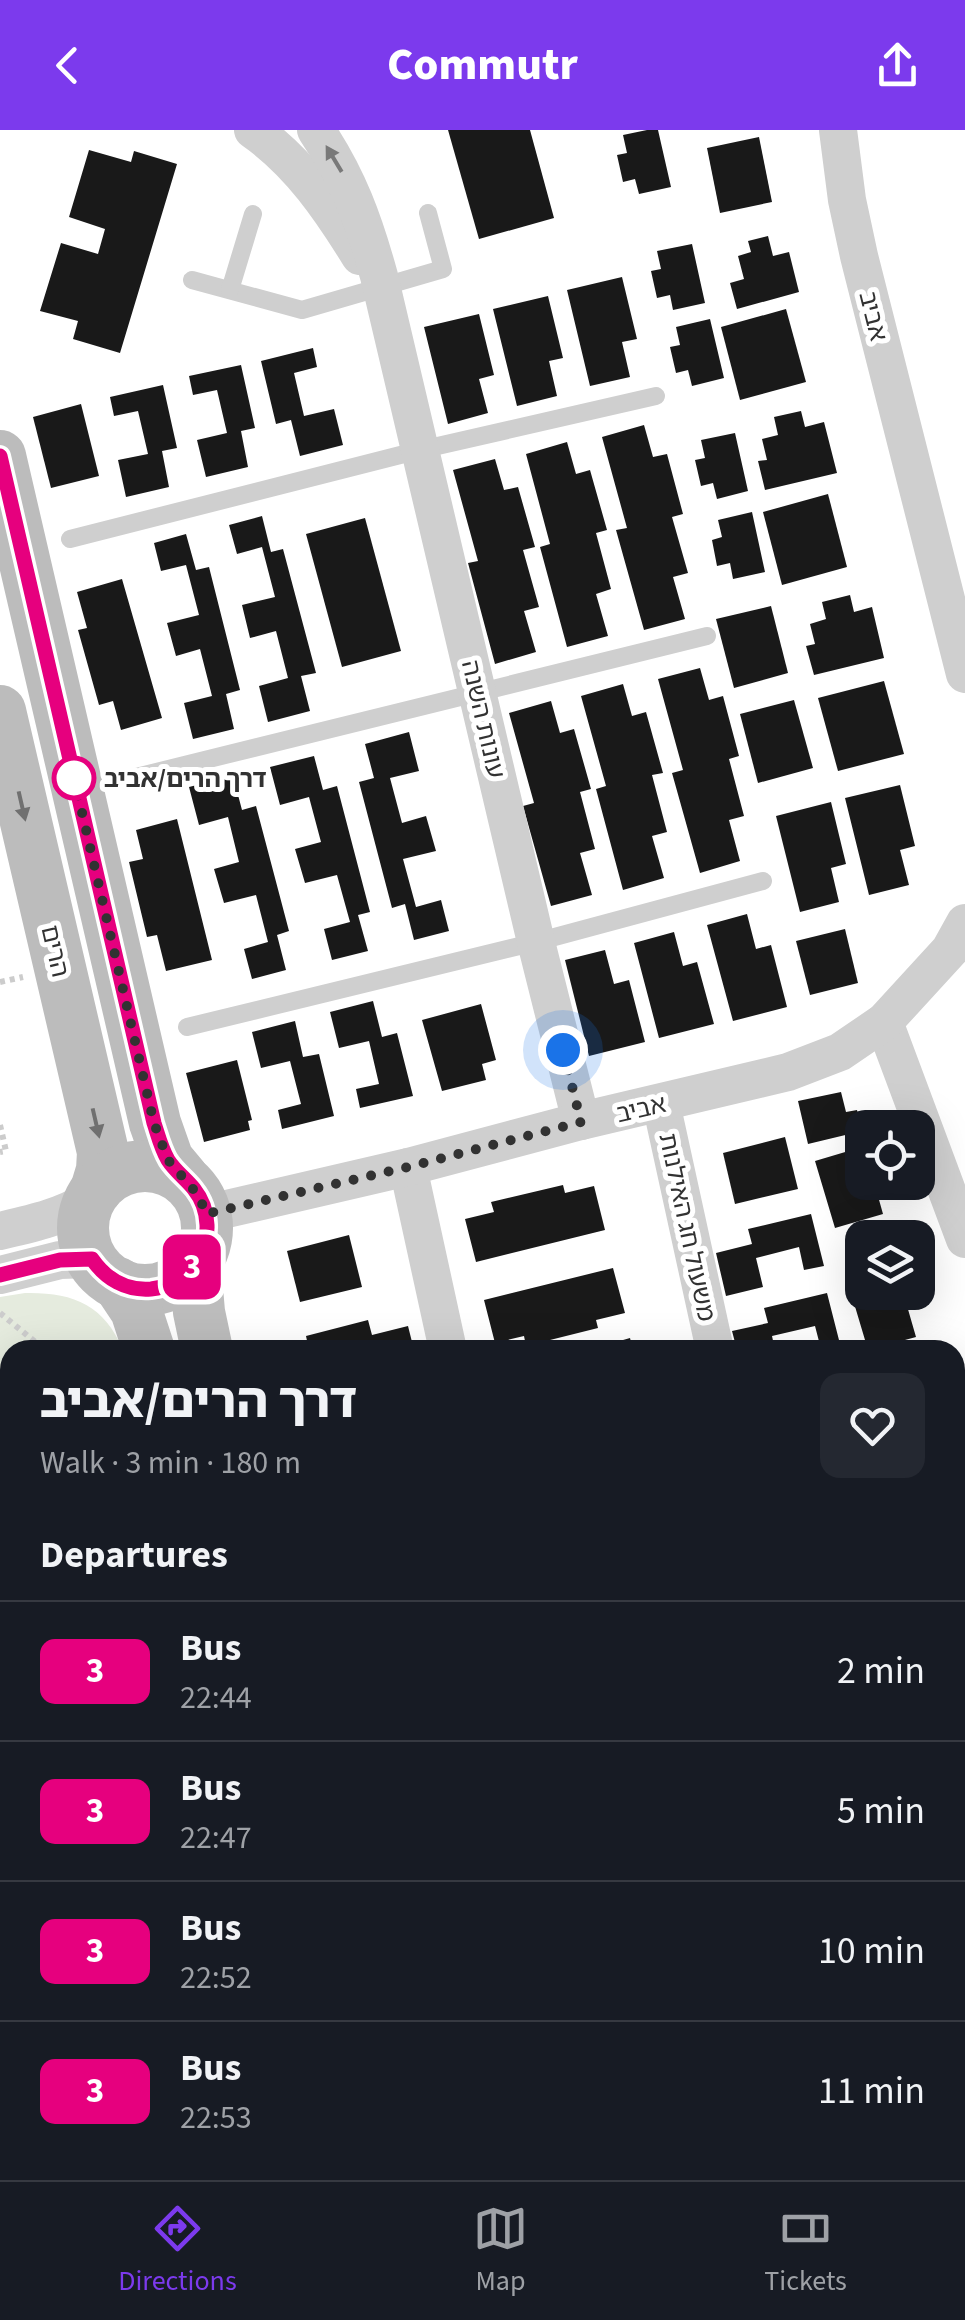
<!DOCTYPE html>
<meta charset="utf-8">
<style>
body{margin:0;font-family:"Source Sans 3","Noto Sans Hebrew",sans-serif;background:#242831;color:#f1f3f6;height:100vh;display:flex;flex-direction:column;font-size:38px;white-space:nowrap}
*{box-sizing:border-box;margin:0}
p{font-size:32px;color:#9ea1a6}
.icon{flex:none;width:55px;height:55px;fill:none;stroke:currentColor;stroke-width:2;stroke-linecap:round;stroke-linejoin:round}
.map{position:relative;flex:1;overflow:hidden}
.details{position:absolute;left:0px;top:1210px;width:965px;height:840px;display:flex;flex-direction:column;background:#171b24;border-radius:30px 30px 0 0;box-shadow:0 10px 40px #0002}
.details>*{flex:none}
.badge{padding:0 20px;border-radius:15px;font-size:35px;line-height:65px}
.tools{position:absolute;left:845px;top:980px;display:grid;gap:20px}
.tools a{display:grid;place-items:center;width:90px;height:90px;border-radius:20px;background:#171b24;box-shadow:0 10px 40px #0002;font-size:50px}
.you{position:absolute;width:50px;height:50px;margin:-25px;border:8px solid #fff;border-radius:50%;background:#1a73e8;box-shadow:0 0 0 15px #1a73e833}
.map>.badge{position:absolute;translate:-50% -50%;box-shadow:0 0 0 5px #fff}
h2{padding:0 40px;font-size:38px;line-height:90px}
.round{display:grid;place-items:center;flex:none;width:105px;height:105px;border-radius:20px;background:#242831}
.summary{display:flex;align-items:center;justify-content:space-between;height:170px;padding:0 40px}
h1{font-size:48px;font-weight:800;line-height:75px}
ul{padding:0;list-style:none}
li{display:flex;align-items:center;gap:30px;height:140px;padding:0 40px;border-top:2px solid #363941}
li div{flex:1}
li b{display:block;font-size:38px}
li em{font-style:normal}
li .badge{min-width:110px;font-weight:700;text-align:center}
header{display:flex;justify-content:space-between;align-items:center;height:130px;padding:0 40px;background:#7c3aed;color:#fff;font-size:45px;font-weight:800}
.tab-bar{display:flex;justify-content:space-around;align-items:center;height:140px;border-top:2px solid #363941;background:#171b24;font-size:28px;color:#9ea1a6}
.tab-bar a{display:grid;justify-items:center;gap:5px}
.tab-bar .on{color:#7c3aed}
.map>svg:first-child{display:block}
.green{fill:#e5ebde}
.building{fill:#191919}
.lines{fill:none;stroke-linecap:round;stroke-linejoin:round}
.path{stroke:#ccc;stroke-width:6;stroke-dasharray:5 5;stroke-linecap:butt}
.lane{stroke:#cfcfcf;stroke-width:18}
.street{stroke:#cfcfcf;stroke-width:38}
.secondary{stroke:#bcbcbc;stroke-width:52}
.highway{stroke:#999;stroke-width:55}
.oneway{fill:#797979}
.oneway2{fill:#707070}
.line-casing{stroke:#fff;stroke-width:22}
.line{stroke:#e6007e;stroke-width:15}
.walk{stroke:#323232;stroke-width:10;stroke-dasharray:0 18}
.stop-dot{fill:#fff;stroke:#e6007e;stroke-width:5}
.labels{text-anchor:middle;stroke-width:10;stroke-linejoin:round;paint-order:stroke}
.street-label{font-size:25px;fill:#323232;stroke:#fff}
.stop-label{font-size:25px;font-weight:bold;fill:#323232;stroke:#fff;text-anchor:start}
</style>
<header><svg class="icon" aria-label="back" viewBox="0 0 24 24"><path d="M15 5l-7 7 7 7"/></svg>Commutr<svg class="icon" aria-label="share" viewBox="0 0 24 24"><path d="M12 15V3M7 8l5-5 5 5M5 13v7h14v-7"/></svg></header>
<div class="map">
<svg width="965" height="2050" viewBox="0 0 965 2050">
<rect width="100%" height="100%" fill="#fff"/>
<!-- green -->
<g class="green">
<path d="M 25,1163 C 72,1162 104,1174 123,1220 L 10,1220 L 10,1342 L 0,1324 L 0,1167 Z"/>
<path d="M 10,1680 L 10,2040 L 159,2040 C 108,2050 52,2050 0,2050 L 0,1722 Z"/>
</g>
<!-- building -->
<g class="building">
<polygon points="448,0 530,0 554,88 479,109"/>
<polygon points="647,0 658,0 671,57 639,64 635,49 623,52 617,25 627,23 623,5"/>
<polygon points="759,7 772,72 720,83 707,18"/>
<polygon points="89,20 131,32 134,21 177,34 120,223 73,209 78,191 40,181 61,113 98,124 105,99 69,87"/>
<polygon points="768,106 773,126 789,122 799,162 737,179 730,153 744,149 738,126 751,122 748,111"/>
<polygon points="692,114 705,173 673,180 670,165 657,168 651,141 661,139 657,121"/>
<polygon points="622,147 637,209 622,212 630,247 590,256 567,160"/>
<polygon points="548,166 563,228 549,231 557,266 517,276 493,179"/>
<polygon points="786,179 806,252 740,270 721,197"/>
<polygon points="479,184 494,245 479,249 488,283 448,294 424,197"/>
<polygon points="710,189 724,248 692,256 688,240 676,243 670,217 680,215 676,197"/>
<polygon points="313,218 317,237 294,243 304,286 334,279 343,315 300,326 291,290 276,294 261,231"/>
<polygon points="241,235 255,298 241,301 248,337 206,347 197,310 227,303 217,260 193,265 189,246"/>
<polygon points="163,255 177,318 162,321 169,357 126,367 118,330 148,324 138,281 114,286 110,267"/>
<polygon points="81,274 99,346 51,358 33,287"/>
<polygon points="801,281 805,297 824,292 837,343 765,360 758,331 767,330 762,309 778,305 774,287"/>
<polygon points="644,295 653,327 667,324 683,384 672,387 688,443 673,447 685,489 644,500 616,400 627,398 602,307"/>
<polygon points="735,303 748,361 717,369 713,353 701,356 695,330 705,328 701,310"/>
<polygon points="567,312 576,344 590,340 607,400 596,403 611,459 596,464 608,506 567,517 540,417 550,414 526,324"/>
<polygon points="495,329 504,360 518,357 535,417 523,420 539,477 524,481 536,522 495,534 468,433 478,431 453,340"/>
<polygon points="828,364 847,437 782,455 763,382"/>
<polygon points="752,382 765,442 733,449 730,433 717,436 712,410 722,407 718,390"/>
<polygon points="262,386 271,422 283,419 316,543 301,546 310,581 268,592 259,556 288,548 276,501 250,508 242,475 275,467 262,417 237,424 229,395"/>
<polygon points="365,388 401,521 342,537 306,404"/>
<polygon points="186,404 196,440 209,437 240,560 226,564 234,599 193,609 184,573 212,566 200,519 176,526 167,493 199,485 186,435 161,441 154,413"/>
<polygon points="122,449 162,588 121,600 113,571 99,575 78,500 87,498 77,462"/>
<polygon points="850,465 854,482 872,477 884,528 814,545 806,516 815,514 810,494 826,489 822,472"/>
<polygon points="771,476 788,543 734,558 716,489"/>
<polygon points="700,538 709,570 723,566 739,626 729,629 744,686 729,690 740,731 700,743 672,643 683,640 658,549"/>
<polygon points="884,551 904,624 838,641 818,568"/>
<polygon points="623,554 632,586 646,582 663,643 652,645 667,702 652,706 664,748 623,760 596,659 606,656 581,566"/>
<polygon points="794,570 813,638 758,653 740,584"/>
<polygon points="551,571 560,603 574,599 591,659 580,662 595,719 580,723 592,765 551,776 523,676 534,673 509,583"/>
<polygon points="409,602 419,641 390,648 402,693 426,686 436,721 403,729 416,777 441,770 449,801 414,810 405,774 392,778 359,652 374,648 365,614"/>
<polygon points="314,626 323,660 337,656 370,782 358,785 368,821 332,830 324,799 350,792 337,745 305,753 295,719 321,712 309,667 280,675 270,637"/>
<polygon points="233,646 242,680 256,676 289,801 277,805 286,840 252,849 244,819 268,812 256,765 224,773 214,739 239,732 228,687 199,695 189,657"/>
<polygon points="900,655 915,716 900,720 909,755 869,765 845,668"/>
<polygon points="831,672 846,734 831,738 839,772 800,782 776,686"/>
<polygon points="177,689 212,830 166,841 157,805 147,807 129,732 143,729 136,700"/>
<polygon points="747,784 756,819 771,815 787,877 733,891 707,795"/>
<polygon points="845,799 858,853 810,865 796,811"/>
<polygon points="674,802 683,836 697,832 714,894 659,908 634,813"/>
<polygon points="605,820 614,854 629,850 645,912 589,926 565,830"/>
<polygon points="373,871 382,907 397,903 413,966 360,978 356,959 379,954 369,911 339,918 330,882"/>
<polygon points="481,874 496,930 482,934 486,950 442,961 422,890"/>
<polygon points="295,891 303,927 319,924 334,986 282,999 278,980 301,974 290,931 261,938 252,902"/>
<polygon points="237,930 252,990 248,991 250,1000 204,1012 186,943"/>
<polygon points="841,962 846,982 857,980 862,1001 808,1014 798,971"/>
<polygon points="785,1007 798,1059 735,1074 723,1023"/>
<polygon points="862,1017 862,1052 874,1052 883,1084 835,1098 815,1031"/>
<polygon points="563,1055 565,1063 594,1056 605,1100 476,1132 465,1089 494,1082 491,1072"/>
<polygon points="811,1084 824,1136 804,1140 799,1117 756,1128 763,1157 726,1166 716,1123 752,1114 748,1099"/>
<polygon points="349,1105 362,1157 300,1172 287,1121"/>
<polygon points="613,1138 625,1183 596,1190 598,1198 526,1216 524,1206 495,1213 484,1170"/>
<polygon points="862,1149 862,1162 903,1162 916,1207 868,1220 848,1153"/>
<polygon points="827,1163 840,1214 821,1219 815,1196 772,1206 775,1220 737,1220 732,1201 768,1193 764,1178"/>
<polygon points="368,1190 372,1205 408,1196 414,1220 309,1220 306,1206"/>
<polygon points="630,1208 633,1220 592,1220 592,1219"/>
<polygon points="965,1339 965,1396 955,1403 955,1346"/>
</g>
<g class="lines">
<!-- path -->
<g class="path">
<polyline points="0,852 23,847"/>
<polyline points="0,995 6,1021 0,1022"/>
<polyline points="0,1183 45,1220"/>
<polyline points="0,1685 10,1687"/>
<polyline points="8,2050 10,2040"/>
</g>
<!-- lane -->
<g class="lane">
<polyline points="192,150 302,180 443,139 428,83"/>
<polyline points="230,160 253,84"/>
<polyline points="70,409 420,320 656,266"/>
<polyline points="132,648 707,506"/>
<polyline points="187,897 536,812 763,751"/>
<polyline points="0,1377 10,1387"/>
<polyline points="0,1511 10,1454"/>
</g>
<!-- street -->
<g class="street">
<path d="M 253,0 C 299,32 331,79 360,126"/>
<path d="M 316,0 C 348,47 364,92 379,146 L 536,812 L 581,991"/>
<polyline points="838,0 847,70 859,126 965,544"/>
<polyline points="884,892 965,1109"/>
<polyline points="661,973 715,1220"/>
<polyline points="408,1037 448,1220"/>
<polyline points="205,1084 408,1037 581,991 788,942 840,922 884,892 950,820 965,793"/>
<path d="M 0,1101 C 30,1094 63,1087 89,1070"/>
<polyline points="0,1145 60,1130 92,1129"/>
</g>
<!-- secondary -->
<g class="secondary">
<polyline points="0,326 155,993 168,1030 183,1048"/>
<polyline points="0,581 103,1022 102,1040 96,1060"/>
<circle cx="145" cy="1098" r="62"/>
<polyline points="195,1135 199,1182 207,1220"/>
<polyline points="118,1153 136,1180 149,1220"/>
</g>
<!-- highway -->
<g class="highway">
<polyline points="955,1820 965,1817"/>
<polyline points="955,1871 965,1867"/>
<polyline points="563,2040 567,2050"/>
<polyline points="198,2050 217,2040"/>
<polyline points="620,2050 627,2040"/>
</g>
</g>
<!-- one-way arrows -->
<defs><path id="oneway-solid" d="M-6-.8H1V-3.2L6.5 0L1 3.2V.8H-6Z" transform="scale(2.5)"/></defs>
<use class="oneway" href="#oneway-solid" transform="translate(334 29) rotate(-121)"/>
<g class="oneway2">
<use href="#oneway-solid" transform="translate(22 676) rotate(77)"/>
<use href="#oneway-solid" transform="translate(96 993) rotate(77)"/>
</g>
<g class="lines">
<defs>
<path id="line" d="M 0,326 L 154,993 C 158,1005 161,1018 168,1030 C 175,1041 186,1049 194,1059 C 210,1079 212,1110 196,1132 C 185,1147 170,1157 151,1159 C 126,1161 106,1149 92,1129 L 60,1130 L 0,1145"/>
</defs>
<!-- line casing -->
<use href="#line" class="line-casing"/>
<!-- line -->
<use href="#line" class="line"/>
<!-- walk -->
<polyline class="walk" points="74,648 154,993 168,1030 199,1066 206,1084 408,1037 581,992 563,920"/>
</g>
<!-- markers -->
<circle class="stop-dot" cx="74" cy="648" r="20"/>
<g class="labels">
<!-- street labels -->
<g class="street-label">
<text transform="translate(874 186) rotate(76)" y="9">אביב</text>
<text transform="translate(484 589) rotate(77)" y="9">עונות השנה</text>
<text transform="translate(56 821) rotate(77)" y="9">הרים</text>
<text transform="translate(641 978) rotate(-13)" y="9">אביב</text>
<text transform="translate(688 1097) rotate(78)" y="9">משעול חג האילנות</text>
</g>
<!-- stop labels -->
<g class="stop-label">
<text x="104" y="657">דרך הרים/אביב</text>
</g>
</g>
</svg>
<div class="tools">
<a><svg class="icon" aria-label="locate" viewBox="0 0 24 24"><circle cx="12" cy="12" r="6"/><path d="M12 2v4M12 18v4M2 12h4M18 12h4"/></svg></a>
<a><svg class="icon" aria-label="layers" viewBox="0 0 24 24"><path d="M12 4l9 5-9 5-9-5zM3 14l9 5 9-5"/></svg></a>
</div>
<div class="you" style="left:563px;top:920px"></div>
<b class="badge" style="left:192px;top:1137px;background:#e6007e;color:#fff">3</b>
<section class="details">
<div class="summary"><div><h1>דרך הרים/אביב</h1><p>Walk · 3 min · 180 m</p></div><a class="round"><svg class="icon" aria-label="heart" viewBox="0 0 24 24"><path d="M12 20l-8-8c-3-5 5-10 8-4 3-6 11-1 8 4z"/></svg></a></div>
<h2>Departures</h2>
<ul>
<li><span class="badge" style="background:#e6007e;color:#fff">3</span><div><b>Bus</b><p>22:44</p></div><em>2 min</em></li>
<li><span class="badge" style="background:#e6007e;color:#fff">3</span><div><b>Bus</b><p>22:47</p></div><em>5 min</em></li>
<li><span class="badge" style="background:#e6007e;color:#fff">3</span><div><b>Bus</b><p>22:52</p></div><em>10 min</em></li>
<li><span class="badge" style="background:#e6007e;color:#fff">3</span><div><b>Bus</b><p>22:53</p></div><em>11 min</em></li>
</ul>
</section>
</div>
<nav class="tab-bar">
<a class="on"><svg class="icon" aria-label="directions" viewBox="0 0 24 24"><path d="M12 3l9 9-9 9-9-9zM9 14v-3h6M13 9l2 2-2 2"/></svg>Directions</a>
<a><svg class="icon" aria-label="map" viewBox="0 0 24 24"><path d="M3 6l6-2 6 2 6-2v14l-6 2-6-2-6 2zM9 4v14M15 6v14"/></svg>Map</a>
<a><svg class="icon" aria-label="tickets" viewBox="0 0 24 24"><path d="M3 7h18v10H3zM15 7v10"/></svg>Tickets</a>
</nav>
